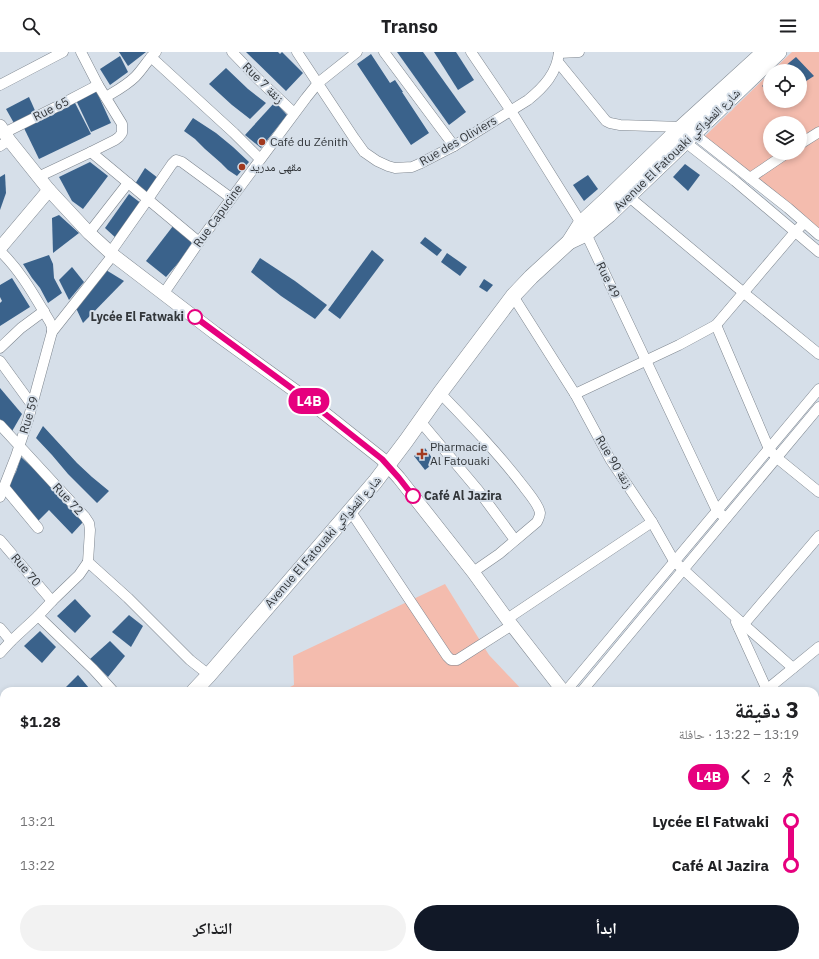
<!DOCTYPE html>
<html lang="ar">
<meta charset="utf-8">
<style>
body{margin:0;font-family:"IBM Plex Sans","Noto Naskh Arabic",sans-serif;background:#f2f2f2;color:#202124;direction:rtl;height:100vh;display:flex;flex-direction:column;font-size:15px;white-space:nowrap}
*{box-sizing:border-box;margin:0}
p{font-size:13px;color:#757577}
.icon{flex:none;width:22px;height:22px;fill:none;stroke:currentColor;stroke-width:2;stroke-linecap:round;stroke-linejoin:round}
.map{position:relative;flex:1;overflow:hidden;direction:ltr}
.sheet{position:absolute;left:0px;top:635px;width:819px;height:272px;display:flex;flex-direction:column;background:#fff;border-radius:12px 12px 0 0;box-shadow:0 2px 6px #0003;direction:rtl}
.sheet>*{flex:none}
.badge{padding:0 8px;border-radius:13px;font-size:14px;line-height:26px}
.controls{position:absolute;left:763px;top:12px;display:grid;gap:8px}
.controls a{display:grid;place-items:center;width:44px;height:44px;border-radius:50%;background:#fff;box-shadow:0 2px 6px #0003;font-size:20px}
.map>.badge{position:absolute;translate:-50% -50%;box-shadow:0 0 0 2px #fff}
.legs{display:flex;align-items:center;gap:6px;height:44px;padding:0 20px;font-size:13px}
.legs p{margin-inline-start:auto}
.head{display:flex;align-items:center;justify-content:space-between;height:68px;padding:0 20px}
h1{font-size:22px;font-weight:700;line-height:30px}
.button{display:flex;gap:8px;margin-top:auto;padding:8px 20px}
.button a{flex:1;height:46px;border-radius:24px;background:#111827;color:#fff;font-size:16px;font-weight:700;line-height:46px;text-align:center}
.button a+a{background:#f2f2f2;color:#202124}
ul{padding:0 20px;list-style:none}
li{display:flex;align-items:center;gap:14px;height:44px;font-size:15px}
li i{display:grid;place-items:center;width:6px;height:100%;margin:0 5px;background:currentColor}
li i::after{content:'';width:10px;height:10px;margin:-5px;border:3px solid;border-radius:50%;background:#fff}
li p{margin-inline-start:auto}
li:first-child i{background:linear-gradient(#0000 50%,currentColor 0)}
li:last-child i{background:linear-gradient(currentColor 50%,#0000 0)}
header{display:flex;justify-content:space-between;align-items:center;height:52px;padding:0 20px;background:#fff;font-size:18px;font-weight:700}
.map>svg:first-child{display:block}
.green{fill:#f4bcae;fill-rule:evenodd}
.building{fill:#3a628b}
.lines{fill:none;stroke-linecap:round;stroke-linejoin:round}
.minor-casing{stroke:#7e868f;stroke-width:11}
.tertiary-casing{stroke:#7e868f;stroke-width:14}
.secondary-casing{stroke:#7e868f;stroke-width:16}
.minor{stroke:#fff;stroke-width:10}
.tertiary{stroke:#fff;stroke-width:13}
.secondary{stroke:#fff;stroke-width:15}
.line-1-casing{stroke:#fff;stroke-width:9}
.line-1{stroke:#e6007e;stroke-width:6}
.poi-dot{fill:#a1391f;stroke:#d6dfe9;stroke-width:1.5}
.stop-1-dot{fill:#fff;stroke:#e6007e;stroke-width:2}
.labels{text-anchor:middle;stroke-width:4;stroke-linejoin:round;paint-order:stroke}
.street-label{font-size:12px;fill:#32363a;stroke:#d6dfe9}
.poi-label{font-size:12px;fill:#32363a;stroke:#d6dfe9;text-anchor:start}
.stop-label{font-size:12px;font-weight:bold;fill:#32363a;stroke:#d6dfe9;text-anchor:end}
</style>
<header><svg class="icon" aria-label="menu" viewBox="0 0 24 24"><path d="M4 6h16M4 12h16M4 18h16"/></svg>Transo<svg class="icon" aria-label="search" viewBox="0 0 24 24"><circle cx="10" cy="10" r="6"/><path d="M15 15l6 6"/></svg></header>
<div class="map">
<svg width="819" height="907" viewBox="0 0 819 907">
<rect width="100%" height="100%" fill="#d6dfe9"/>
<!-- green -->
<g class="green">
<path d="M 792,0 L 819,0 L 819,180 L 702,87 L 770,21 L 770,49 L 800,49 L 800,19 L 772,19 ZM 770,71 L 800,71 L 800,101 L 770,101 Z"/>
<polygon points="445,532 489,603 523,639 282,639 294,633 293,604"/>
</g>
<!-- building -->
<g class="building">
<polygon points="119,0 146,0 128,14"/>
<polygon points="246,0 278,0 280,2 282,0 303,21 286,39"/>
<polygon points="397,0 423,0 466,60 449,73"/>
<polygon points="434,0 456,0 474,28 458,38"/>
<polygon points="371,2 390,31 395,28 403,40 402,40 429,81 411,93 357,12"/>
<polygon points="120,4 128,20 110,33 100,17"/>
<polygon points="796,5 814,24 800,33 800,19 779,19"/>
<polygon points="226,16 248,37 266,51 250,67 232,53 209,32"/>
<polygon points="770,27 770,40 762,34"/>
<polygon points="95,36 111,71 91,80 75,46"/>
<polygon points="29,45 37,63 15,73 6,57"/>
<polygon points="73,47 91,82 39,107 22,72"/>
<polygon points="275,50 287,63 261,96 245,83"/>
<polygon points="193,66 216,81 233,95 249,110 237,124 228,118 221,111 205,97 195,87 184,79"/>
<polygon points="90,110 108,124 96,140 83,157 72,149 59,125"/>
<polygon points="685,112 700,123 688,139 673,125"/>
<polygon points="145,116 158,126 147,142 135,132"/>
<polygon points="5,122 6,141 0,158 0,125"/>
<polygon points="588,123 598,137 584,149 573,133"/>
<polygon points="129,142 142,152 117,187 105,176"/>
<polygon points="59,163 79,181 53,201 52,166"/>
<polygon points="173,174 194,188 179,210 166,225 146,209"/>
<polygon points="425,185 442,198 437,204 420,191"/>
<polygon points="372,198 384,208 340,267 328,258"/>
<polygon points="447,201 467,215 460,224 441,210"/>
<polygon points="49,203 53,212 54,226 62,241 48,251 40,236 32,226 23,212"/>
<polygon points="260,206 295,229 327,253 315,267 281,244 251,220"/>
<polygon points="72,215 84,230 69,248 59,228"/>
<polygon points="106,218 124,229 83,271 76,256"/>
<polygon points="12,226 30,255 0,274 0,251 2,249 0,245 0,233"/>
<polygon points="484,227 493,233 487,240 479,235"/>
<polygon points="0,336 22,362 11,381 0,367"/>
<polygon points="43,374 77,411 92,425 109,439 97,451 68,422 52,403 36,386"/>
<polygon points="425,396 435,410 425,418 414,404"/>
<polygon points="21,405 36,419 64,450 83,470 72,482 49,458 38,469 7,436 16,420"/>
<polygon points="75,547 91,564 75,581 57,564"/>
<polygon points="129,563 143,574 131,595 112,580"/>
<polygon points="40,579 56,595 42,611 24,594"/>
<polygon points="110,589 125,604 108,625 90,607"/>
<polygon points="78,623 89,636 86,639 62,639"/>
</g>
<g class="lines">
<defs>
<g id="minor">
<polyline points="232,0 258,27 294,61"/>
<path d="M 297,0 L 354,86 L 364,100 L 377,109 L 388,114 L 395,116 L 412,115 L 419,112 L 454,94 L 528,48 C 544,35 557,21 559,0"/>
<polyline points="384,0 454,94"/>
<polyline points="471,0 511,59 581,171 717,459 726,466"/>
<polyline points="559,1 579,0"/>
<polyline points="151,5 234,81 260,107"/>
<polyline points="558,10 606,69 610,71 620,73 682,75 694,82 788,156 819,183"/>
<polyline points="0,33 63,0"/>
<path d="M 106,45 C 116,39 127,33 135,25 C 143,17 148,7 156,0"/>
<polyline points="4,81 58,54 98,33"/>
<polyline points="680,86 735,129 819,200"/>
<polyline points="800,92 819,80"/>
<polyline points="0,94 9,88"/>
<polyline points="91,100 199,190"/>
<polyline points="38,125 91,100 115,88 119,85 122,81 122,72 98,33 81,0"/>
<polyline points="750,126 787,101"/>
<polyline points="628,144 744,241 819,302"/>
<polyline points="89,181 128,131"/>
<path d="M 0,199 C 21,219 35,245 50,270 L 52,275 L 52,280 L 28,368 L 16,404 L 0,445"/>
<polyline points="110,201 148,147 172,112 176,108 182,110 231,146"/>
<polyline points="164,241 199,190 306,46 318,31 357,0"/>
<polyline points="513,244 575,342 610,407 652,470 674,509 733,563 793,616"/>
<polyline points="716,273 769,397 777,406 819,440"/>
<polyline points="52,280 113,203"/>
<polyline points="0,296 21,276 44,259"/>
<polyline points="0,309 32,353"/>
<path d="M 440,341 C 469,371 498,401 524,435 C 529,442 539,453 540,461 C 540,465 538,467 537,470 L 499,502 L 473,520"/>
<polyline points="575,342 679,293 716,273 795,180 804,171"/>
<polyline points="420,369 478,438 515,488"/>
<polyline points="0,373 85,465 89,471 90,478 88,510"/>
<polyline points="4,435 38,476"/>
<polyline points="351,460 447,604 451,608 457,608 512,573"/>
<polyline points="0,488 52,549"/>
<polyline points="88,510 128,546 190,608 209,623"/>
<polyline points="38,564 93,617 113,639"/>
<polyline points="507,567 652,470"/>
<polyline points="736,570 767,638"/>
<polyline points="0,576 11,589"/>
<polyline points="739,576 744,572 819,484"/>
<polyline points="0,601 11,589 38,564 52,549 79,523 88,510"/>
<polyline points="566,639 819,337"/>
<polyline points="582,639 819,355"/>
<polyline points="765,639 819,595"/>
<polyline points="815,764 819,762"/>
<polyline points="815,845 819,855"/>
<polyline points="20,903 21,907"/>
<polyline points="559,903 562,907"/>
<polyline points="453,907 461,903"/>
<polyline points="664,907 672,903"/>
</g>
<g id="tertiary">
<polyline points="0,74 9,88 49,138 89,181 113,203 215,281 305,346 382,407 399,426 473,520 507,567 563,639"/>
<polyline points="0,196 49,138"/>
<polyline points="724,903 726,907"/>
</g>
<g id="secondary">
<polyline points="569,190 586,182 609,163 779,0"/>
<polyline points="194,639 209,623 375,430 406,389 440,341 513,244 531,225 569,190 581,171 609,145 674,82 764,0"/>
<polyline points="0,855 4,851"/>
</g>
</defs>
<!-- minor casing -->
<use href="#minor" class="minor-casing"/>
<!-- tertiary casing -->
<use href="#tertiary" class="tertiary-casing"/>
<!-- secondary casing -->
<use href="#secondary" class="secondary-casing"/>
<!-- minor -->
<use href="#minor" class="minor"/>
<!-- tertiary -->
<use href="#tertiary" class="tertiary"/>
<!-- secondary -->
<use href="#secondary" class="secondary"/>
</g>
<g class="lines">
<defs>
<polyline id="line-1" points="195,265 305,346 382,407 399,426 413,444"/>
</defs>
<!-- line-1 casing -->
<use href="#line-1" class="line-1-casing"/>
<!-- line-1 -->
<use href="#line-1" class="line-1"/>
</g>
<!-- markers -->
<g class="poi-dot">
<circle cx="262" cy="90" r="4"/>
<circle cx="242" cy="115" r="4"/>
<path d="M420 396h4v4h4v4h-4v4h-4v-4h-4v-4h4z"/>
</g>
<g class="stop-1-dot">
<circle cx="195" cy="265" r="7"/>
<circle cx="413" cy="444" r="7"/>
</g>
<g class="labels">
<!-- street labels -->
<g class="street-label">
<text transform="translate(263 31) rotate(45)" y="4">Rue 7 زنقة</text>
<text transform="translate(51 57) rotate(-27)" y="4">Rue 65</text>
<text transform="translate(458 89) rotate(-30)" y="4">Rue des Oliviers</text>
<text transform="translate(677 98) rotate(-44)" y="4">Avenue El Fatouaki شارع الفطواكي</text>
<text transform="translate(218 164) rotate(-54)" y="4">Rue Capucine</text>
<text transform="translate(608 228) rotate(64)" y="4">Rue 49</text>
<text transform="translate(29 363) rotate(-73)" y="4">Rue 59</text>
<text transform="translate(614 410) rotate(59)" y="4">Rue 90 زنقة</text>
<text transform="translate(68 447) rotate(47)" y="4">Rue 72</text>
<text transform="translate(323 490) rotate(-49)" y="4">Avenue El Fatouaki شارع الفطواكي</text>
<text transform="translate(26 518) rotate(50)" y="4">Rue 70</text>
</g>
<!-- poi labels -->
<g class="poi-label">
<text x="270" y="94">Café du Zénith</text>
<text x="250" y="119">مقهى مدريد</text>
<text x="430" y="399">Pharmacie<tspan x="430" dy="14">Al Fatouaki</tspan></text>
</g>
<!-- stop labels -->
<g class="stop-label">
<text x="184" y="269">Lycée El Fatwaki</text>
<text x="424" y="448" text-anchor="start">Café Al Jazira</text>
</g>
</g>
</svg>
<div class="controls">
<a><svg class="icon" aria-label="locate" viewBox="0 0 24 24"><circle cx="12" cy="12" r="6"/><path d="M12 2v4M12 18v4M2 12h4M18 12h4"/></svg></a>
<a><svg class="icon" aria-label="layers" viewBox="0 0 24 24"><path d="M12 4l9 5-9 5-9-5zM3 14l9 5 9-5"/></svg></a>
</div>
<b class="badge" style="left:309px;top:349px;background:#e6007e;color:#fff">L4B</b>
<section class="sheet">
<div class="head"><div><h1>3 دقيقة</h1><p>13:19 – 13:22 · حافلة</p></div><b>$1.28</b></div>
<div class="legs"><svg class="icon" aria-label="walk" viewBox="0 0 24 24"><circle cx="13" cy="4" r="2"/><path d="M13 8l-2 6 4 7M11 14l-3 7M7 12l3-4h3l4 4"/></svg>2<svg class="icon" aria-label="back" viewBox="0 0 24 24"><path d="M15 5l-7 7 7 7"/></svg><b class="badge" style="background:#e6007e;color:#fff">L4B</b></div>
<ul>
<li><i style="color:#e6007e"></i><b>Lycée El Fatwaki</b><p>13:21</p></li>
<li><i style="color:#e6007e"></i><b>Café Al Jazira</b><p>13:22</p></li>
</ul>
<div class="button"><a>ابدأ</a><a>التذاكر</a></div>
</section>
</div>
